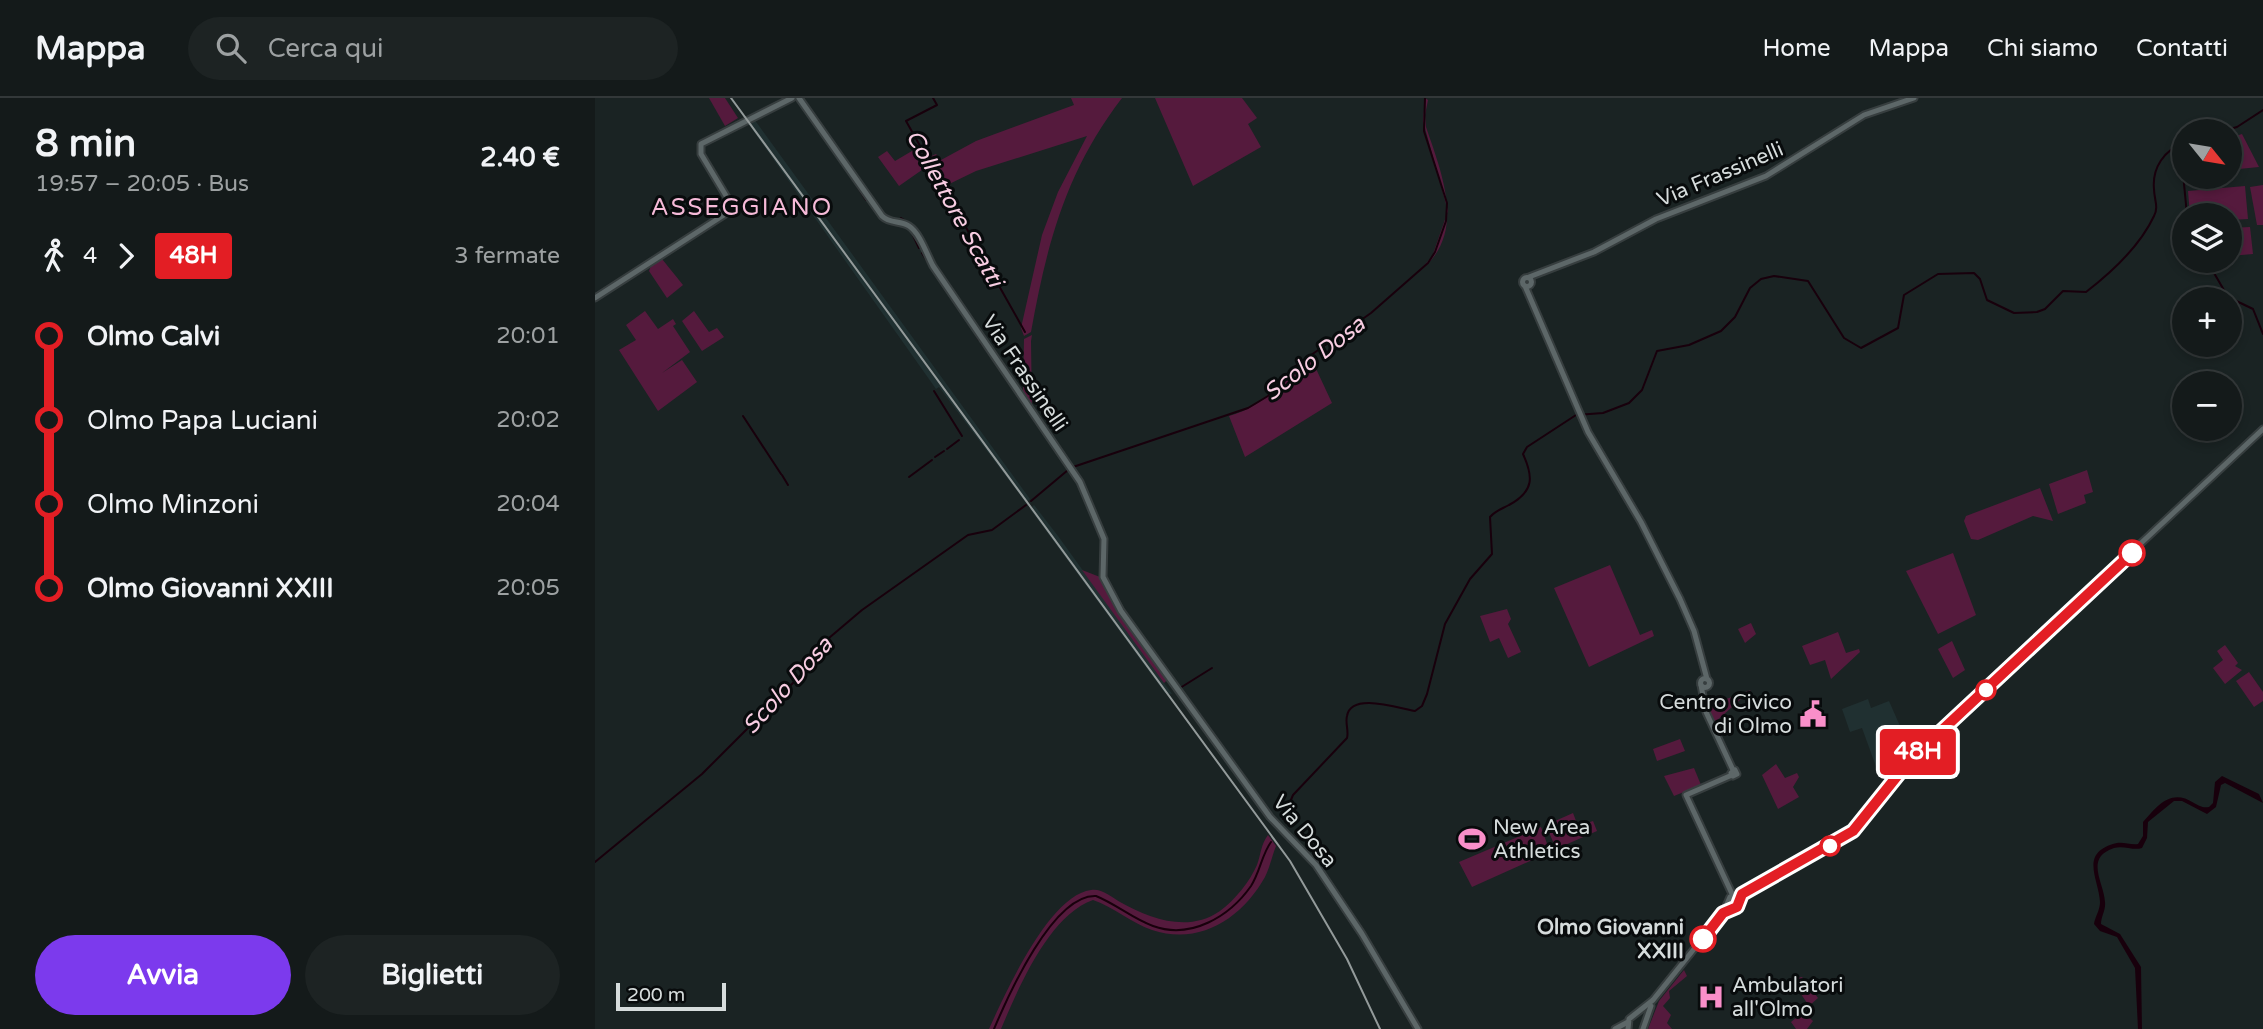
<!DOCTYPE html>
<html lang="it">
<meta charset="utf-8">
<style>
body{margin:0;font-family:"Varela Round",sans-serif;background:#1d2323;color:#f1f3f6;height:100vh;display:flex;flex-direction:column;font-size:26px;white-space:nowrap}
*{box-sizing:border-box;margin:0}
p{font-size:23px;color:#9da1a2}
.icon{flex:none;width:38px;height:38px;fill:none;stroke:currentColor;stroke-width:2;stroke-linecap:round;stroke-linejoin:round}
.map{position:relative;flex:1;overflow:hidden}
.side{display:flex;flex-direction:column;background:#141a1a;width:595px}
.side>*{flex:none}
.badge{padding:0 14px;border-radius:5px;font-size:24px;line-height:46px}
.needle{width:46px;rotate:120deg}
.controls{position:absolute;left:1577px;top:21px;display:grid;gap:14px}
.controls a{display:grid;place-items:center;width:70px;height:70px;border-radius:50%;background:#141a1a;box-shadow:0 4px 10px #0003,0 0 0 2px #333839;font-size:35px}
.scale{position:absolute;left:21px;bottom:18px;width:110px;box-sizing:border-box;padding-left:7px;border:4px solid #d6dcdc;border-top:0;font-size:19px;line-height:24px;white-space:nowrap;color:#d6dcdc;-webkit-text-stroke:5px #080b0c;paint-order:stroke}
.map>.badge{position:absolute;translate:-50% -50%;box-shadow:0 0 0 4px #fff}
.legs{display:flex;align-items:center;gap:10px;height:77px;padding:0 35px;font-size:23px}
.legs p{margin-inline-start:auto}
.head{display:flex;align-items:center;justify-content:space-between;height:119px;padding:0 35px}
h1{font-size:38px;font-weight:700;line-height:52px}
.cta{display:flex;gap:14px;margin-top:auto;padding:14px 35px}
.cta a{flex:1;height:80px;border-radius:42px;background:#7c3aed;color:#fff;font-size:28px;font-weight:700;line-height:80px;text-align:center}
.cta a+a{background:#1d2323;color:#f1f3f6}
ul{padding:0 35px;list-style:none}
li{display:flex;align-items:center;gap:24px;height:84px;font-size:26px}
li i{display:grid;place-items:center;width:10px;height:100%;margin:0 9px;background:currentColor}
li i::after{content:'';width:18px;height:18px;margin:-9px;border:5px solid;border-radius:50%;background:#141a1a}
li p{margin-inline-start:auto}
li:first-child i{background:linear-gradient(#0000 50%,currentColor 0)}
li:last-child i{background:linear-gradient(currentColor 50%,#0000 0)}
header{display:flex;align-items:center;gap:42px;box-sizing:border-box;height:98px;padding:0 35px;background:#141a1a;border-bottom:2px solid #333839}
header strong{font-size:33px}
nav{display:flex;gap:38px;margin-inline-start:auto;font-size:24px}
.search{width:490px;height:63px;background:#1d2323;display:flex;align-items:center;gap:18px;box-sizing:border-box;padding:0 24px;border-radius:38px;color:#9da1a2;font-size:26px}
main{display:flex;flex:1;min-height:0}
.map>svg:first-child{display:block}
.built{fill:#203031}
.green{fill:#551a3d}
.water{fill:#18000c}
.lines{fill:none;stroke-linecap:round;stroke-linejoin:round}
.stream{stroke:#18000c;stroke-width:2}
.minor-casing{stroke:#373e3f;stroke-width:9}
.minor{stroke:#5d6768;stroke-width:5}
.rail{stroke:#939a9a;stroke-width:2}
.line-1-casing{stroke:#fff;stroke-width:16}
.line-1{stroke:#e31e24;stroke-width:10}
.stop-1-dot{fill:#fff;stroke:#e31e24;stroke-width:3.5}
.labels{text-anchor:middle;stroke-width:6;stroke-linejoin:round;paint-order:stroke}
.street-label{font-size:21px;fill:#d6dcdc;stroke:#080b0c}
.poi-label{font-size:21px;fill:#d6dcdc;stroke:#080b0c;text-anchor:start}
.stop-label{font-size:21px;font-weight:bold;fill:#d6dcdc;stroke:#080b0c;text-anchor:end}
.water-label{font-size:23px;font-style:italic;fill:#f8cde2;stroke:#080b0c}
.quarter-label{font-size:24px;letter-spacing:2px;fill:#f6bad8;stroke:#080b0c}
</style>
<header>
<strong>Mappa</strong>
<div class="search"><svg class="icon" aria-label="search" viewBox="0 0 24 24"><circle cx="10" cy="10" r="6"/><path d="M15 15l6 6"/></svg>Cerca qui</div>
<nav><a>Home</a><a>Mappa</a><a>Chi siamo</a><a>Contatti</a></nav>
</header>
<main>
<section class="side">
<div class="head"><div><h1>8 min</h1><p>19:57 – 20:05 · Bus</p></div><b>2.40 €</b></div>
<div class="legs"><svg class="icon" aria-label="walk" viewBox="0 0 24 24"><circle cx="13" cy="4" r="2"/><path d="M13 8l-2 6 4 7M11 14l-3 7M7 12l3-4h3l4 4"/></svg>4<svg class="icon" aria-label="forward" viewBox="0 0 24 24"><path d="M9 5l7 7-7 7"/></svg><b class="badge" style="background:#e31e24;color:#fff">48H</b><p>3 fermate</p></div>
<ul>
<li><i style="color:#e31e24"></i><b>Olmo Calvi</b><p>20:01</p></li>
<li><i style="color:#e31e24"></i><span>Olmo Papa Luciani</span><p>20:02</p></li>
<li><i style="color:#e31e24"></i><span>Olmo Minzoni</span><p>20:04</p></li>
<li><i style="color:#e31e24"></i><b>Olmo Giovanni XXIII</b><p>20:05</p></li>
</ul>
<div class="cta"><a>Avvia</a><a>Biglietti</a></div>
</section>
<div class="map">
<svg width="1668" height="931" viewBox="0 0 1668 931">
<rect width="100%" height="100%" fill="#1a2323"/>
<!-- built -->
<g class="built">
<polygon points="159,21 435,401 431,405 344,289 341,291 152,24"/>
<polygon points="439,407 463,438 577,596 570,595 435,411"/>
<polygon points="1273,601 1276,610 1294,603 1316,653 1306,667 1283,674 1267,630 1255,634 1247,611"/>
</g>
<!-- green -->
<g class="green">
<polygon points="114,0 130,0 143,20 130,28"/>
<path d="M 476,0 L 527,0 C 471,73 452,145 436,234 L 429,238 L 426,230 L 447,137 L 463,94 L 492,38 L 381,73 L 348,89 L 334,67 L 304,88 L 283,59 L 292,53 L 300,63 L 322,50 L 328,62 L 341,56 L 346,62 L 381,43 L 479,7 Z"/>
<polygon points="560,0 647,0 662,20 653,26 666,49 598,88"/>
<path d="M 830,0 L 833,2 L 830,17 L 831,29 C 847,76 873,138 823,174 L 837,159 L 853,113 L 828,23 Z"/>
<polygon points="1647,36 1664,69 1644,71 1635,50 1635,40"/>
<polygon points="1668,87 1668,127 1662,127 1655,89"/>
<polygon points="1650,88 1653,121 1635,122 1634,117 1595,117 1593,93"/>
<polygon points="1655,129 1658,156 1635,158 1635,130"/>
<polygon points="67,161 88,187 72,200 54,173 56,168"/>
<polygon points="50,213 63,231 78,221 81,226 78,228 95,254 67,275 87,262 102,284 63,313 24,252 41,242 31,227"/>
<polygon points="99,213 114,234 122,230 129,239 107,253 87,223"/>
<polygon points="437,237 436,243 437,312 428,297 429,241"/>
<path d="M 716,260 L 737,305 L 650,359 L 634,318 C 675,306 684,283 716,260 Z"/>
<polygon points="1492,372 1498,394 1489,397 1491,405 1463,416 1454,386"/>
<polygon points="1445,390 1458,423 1438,418 1383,442 1376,441 1369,423 1371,418"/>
<polygon points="1358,455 1381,517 1343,536 1311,473"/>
<polygon points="1015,467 1045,537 1057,532 1059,538 994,569 959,490"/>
<polygon points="487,472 505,479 524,514 572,582 569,585"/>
<polygon points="912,511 916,521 913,526 926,554 913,560 904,540 895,544 885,518"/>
<polygon points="1156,525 1161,536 1150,545 1143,531"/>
<polygon points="1243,534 1251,555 1264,551 1265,554 1236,581 1230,562 1215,567 1207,548"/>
<polygon points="1357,543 1370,572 1358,580 1343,551"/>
<polygon points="1630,547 1643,565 1640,568 1647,572 1630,586 1618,570 1628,562 1622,553"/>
<polygon points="1654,574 1668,594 1668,603 1659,609 1641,583"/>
<polygon points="1156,592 1118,626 1112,608"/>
<polygon points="1085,641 1090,653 1062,663 1058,651"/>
<polygon points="1181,666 1190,680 1202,675 1204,679 1198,689 1204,699 1183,711 1167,677"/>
<polygon points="1099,670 1106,687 1079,698 1069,678"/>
<polygon points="978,715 983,728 998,723 1002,733 961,751 951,727"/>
<polygon points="946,729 955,754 877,789 864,764"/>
<path d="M 673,737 L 681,748 C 677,758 675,769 670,779 C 647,820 605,848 557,832 C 536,825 519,809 498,802 C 454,817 423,891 406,931 L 394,931 C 410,896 454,797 496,792 C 506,790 517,799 525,804 C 556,821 593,835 625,813 C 640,802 655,783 662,767 C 666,756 666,746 673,737 Z"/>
<polygon points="1089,872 1092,878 1074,893 1075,900 1068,908 1076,917 1072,925 1077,931 1053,931 1064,903"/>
<polygon points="1207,879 1223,900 1214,908 1196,881"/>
<polygon points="1208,914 1218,923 1212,931 1201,931 1196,924"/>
</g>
<!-- water -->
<path class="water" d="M 1627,678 L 1664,696 L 1668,705 L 1630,685 L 1626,687 L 1621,709 L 1612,716 L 1587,703 L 1579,703 L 1553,724 L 1552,740 L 1547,750 C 1538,753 1529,747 1519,750 C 1489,760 1509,784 1510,804 C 1511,812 1506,818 1506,826 L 1525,836 L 1546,869 L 1547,931 L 1543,931 L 1540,870 L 1522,839 L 1505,833 L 1499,826 C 1500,819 1505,812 1505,804 C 1504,781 1483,754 1522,745 C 1529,744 1536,747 1543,746 L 1548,738 L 1548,724 C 1563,707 1576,690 1599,705 C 1605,708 1607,710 1614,709 L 1618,705 L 1620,684 Z"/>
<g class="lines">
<!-- stream -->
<g class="stream">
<polyline points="338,0 342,7 311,23 430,234"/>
<polyline points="1628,33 1642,29 1668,12"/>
<polyline points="1578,51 1587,65 1592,117"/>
<polyline points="262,88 271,102"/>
<polyline points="306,120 318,128"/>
<polyline points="316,133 324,150"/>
<polyline points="327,155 336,169"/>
<polyline points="1612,163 1633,199 1658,211 1668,236"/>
<polyline points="366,204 372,214"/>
<polyline points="376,228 384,242"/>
<polyline points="386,245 399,262"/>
<polyline points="339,293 367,338"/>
<polyline points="148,318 186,376"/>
<polyline points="461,345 473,361"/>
<polyline points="352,351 364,342"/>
<polyline points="340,359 349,353"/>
<polyline points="478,369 653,310 673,298 699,269 776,215 833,165 840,154 851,123 852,105 829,33 830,0"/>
<polyline points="187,377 193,387"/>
<polyline points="314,379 337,362"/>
<polyline points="490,390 503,419"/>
<polyline points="436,403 473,372"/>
<polyline points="506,426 508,433"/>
<polyline points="585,590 617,570"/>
<path d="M 688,721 L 698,697 L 752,640 C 754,633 750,625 752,618 C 756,594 803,610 820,613 L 827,608 L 832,596 L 850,526 L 875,481 L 897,456 L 895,419 C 901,412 907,411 914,407 C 940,393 938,378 928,356 L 932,349 L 981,317 L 1008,315 L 1034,305 L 1047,292 L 1062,253 L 1094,247 L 1126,233 L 1140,219 L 1155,190 L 1166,181 L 1179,178 L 1213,183 L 1249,240 L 1266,250 L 1303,230 L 1309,197 L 1343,176 L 1379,175 L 1385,181 L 1392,202 L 1419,215 L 1442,214 L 1450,211 L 1468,193 L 1491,194 C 1517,174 1545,148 1559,118 C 1564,109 1559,101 1559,91 C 1557,70 1569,52 1589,45"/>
<polyline points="0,764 107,676 213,570 221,551 267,512 373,437 397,432 431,407"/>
<path d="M 399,931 C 413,898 458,796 501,798 C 521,806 538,821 558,828 C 596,842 635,818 656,788 C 665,774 667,756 676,744"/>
</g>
<defs>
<g id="minor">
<path d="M 204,0 L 287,118 C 295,126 305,122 314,128 C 325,135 332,157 338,168 L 485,384 L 509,441 L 508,479 L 526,513 L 675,719 L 721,767 L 767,836 L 823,931"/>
<polyline points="136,106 106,56 106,46 197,0"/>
<polyline points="934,179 999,154 1061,121 1171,78 1269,17 1319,0"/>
<circle cx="932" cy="184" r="4.5"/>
<polyline points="930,188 993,334 1046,424 1085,501 1099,533 1112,581"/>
<polyline points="0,200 132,115 137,111 136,106 131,106 122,120"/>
<circle cx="1110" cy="585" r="4.5"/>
<polyline points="1106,587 1111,614 1138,672"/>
<polygon points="1140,672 1142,676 1138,678 1136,675"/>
<polyline points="1137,677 1091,697 1138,798"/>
<polyline points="1128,815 1135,799 1147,796 1242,744 1265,726 1325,652 1668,331"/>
<polyline points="1020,931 1033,924"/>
<polyline points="1033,931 1034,921 1058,902 1128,815 1141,809 1147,796"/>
<polyline points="1048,931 1056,908"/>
</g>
</defs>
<!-- minor casing -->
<use href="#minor" class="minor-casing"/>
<!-- minor -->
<use href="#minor" class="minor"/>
<!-- rail -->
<polyline class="rail" points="136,0 695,763 752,861 785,931"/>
</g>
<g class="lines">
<defs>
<polyline id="line-1" points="1108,841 1128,815 1142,809 1147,796 1258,733 1315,662 1537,455"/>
</defs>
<!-- line-1 casing -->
<use href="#line-1" class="line-1-casing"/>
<!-- line-1 -->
<use href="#line-1" class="line-1"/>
</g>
<!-- icons -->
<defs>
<symbol id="civic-bare" viewBox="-9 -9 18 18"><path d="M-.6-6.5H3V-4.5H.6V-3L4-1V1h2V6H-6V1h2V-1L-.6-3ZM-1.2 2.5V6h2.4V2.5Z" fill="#f98fc9" stroke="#080b0c" stroke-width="2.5" paint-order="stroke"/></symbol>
<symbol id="stadium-bare" viewBox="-9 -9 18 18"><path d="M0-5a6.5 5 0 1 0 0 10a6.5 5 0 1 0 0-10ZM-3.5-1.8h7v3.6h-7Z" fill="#f98fc9" stroke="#080b0c" stroke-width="2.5" paint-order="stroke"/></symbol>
<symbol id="hospital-bare" viewBox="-9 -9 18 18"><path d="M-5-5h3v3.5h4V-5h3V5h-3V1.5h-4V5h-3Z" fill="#f98fc9" stroke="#080b0c" stroke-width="2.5" paint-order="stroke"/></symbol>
</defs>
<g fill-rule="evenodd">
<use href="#civic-bare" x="1199" y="597" width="38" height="38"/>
<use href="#stadium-bare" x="858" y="722" width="38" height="38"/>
<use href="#hospital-bare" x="1097" y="880" width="38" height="38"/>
</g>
<!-- markers -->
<g class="stop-1-dot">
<circle cx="1537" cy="455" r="12"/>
<circle cx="1391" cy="592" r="9"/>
<circle cx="1235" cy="748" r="9"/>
<circle cx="1108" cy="841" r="12"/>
</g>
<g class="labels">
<!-- street labels -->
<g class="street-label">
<text transform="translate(1125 76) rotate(-23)" y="7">Via Frassinelli</text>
<text transform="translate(430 275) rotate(56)" y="7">Via Frassinelli</text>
<text transform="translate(710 733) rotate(50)" y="7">Via Dosa</text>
</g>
<!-- poi labels -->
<g class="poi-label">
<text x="1197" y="611" text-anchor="end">Centro Civico<tspan x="1197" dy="24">di Olmo</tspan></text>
<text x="898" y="736">New Area<tspan x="898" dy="24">Athletics</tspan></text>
<text x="1137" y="894">Ambulatori<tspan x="1137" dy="24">all'Olmo</tspan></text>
</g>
<!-- stop labels -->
<g class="stop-label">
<text x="1089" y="836">Olmo Giovanni<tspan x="1089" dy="24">XXIII</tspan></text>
</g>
<!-- water labels -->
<g class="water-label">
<text transform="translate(360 110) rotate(61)" y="8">Collettore Scatti</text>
<text transform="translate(719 260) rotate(-38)" y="8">Scolo Dosa</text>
<text transform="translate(192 587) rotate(-48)" y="8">Scolo Dosa</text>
</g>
<!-- quarter labels -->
<g class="quarter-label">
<text x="147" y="117">ASSEGGIANO</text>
</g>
</g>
</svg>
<div class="controls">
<a><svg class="needle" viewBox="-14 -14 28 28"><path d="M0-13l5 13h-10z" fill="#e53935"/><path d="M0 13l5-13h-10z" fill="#9da1a2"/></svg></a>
<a><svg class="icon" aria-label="layers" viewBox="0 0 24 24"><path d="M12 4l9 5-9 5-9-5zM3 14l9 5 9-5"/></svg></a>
<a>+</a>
<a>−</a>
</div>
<div class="scale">200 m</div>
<b class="badge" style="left:1323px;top:654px;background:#e31e24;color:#fff">48H</b>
</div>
</main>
